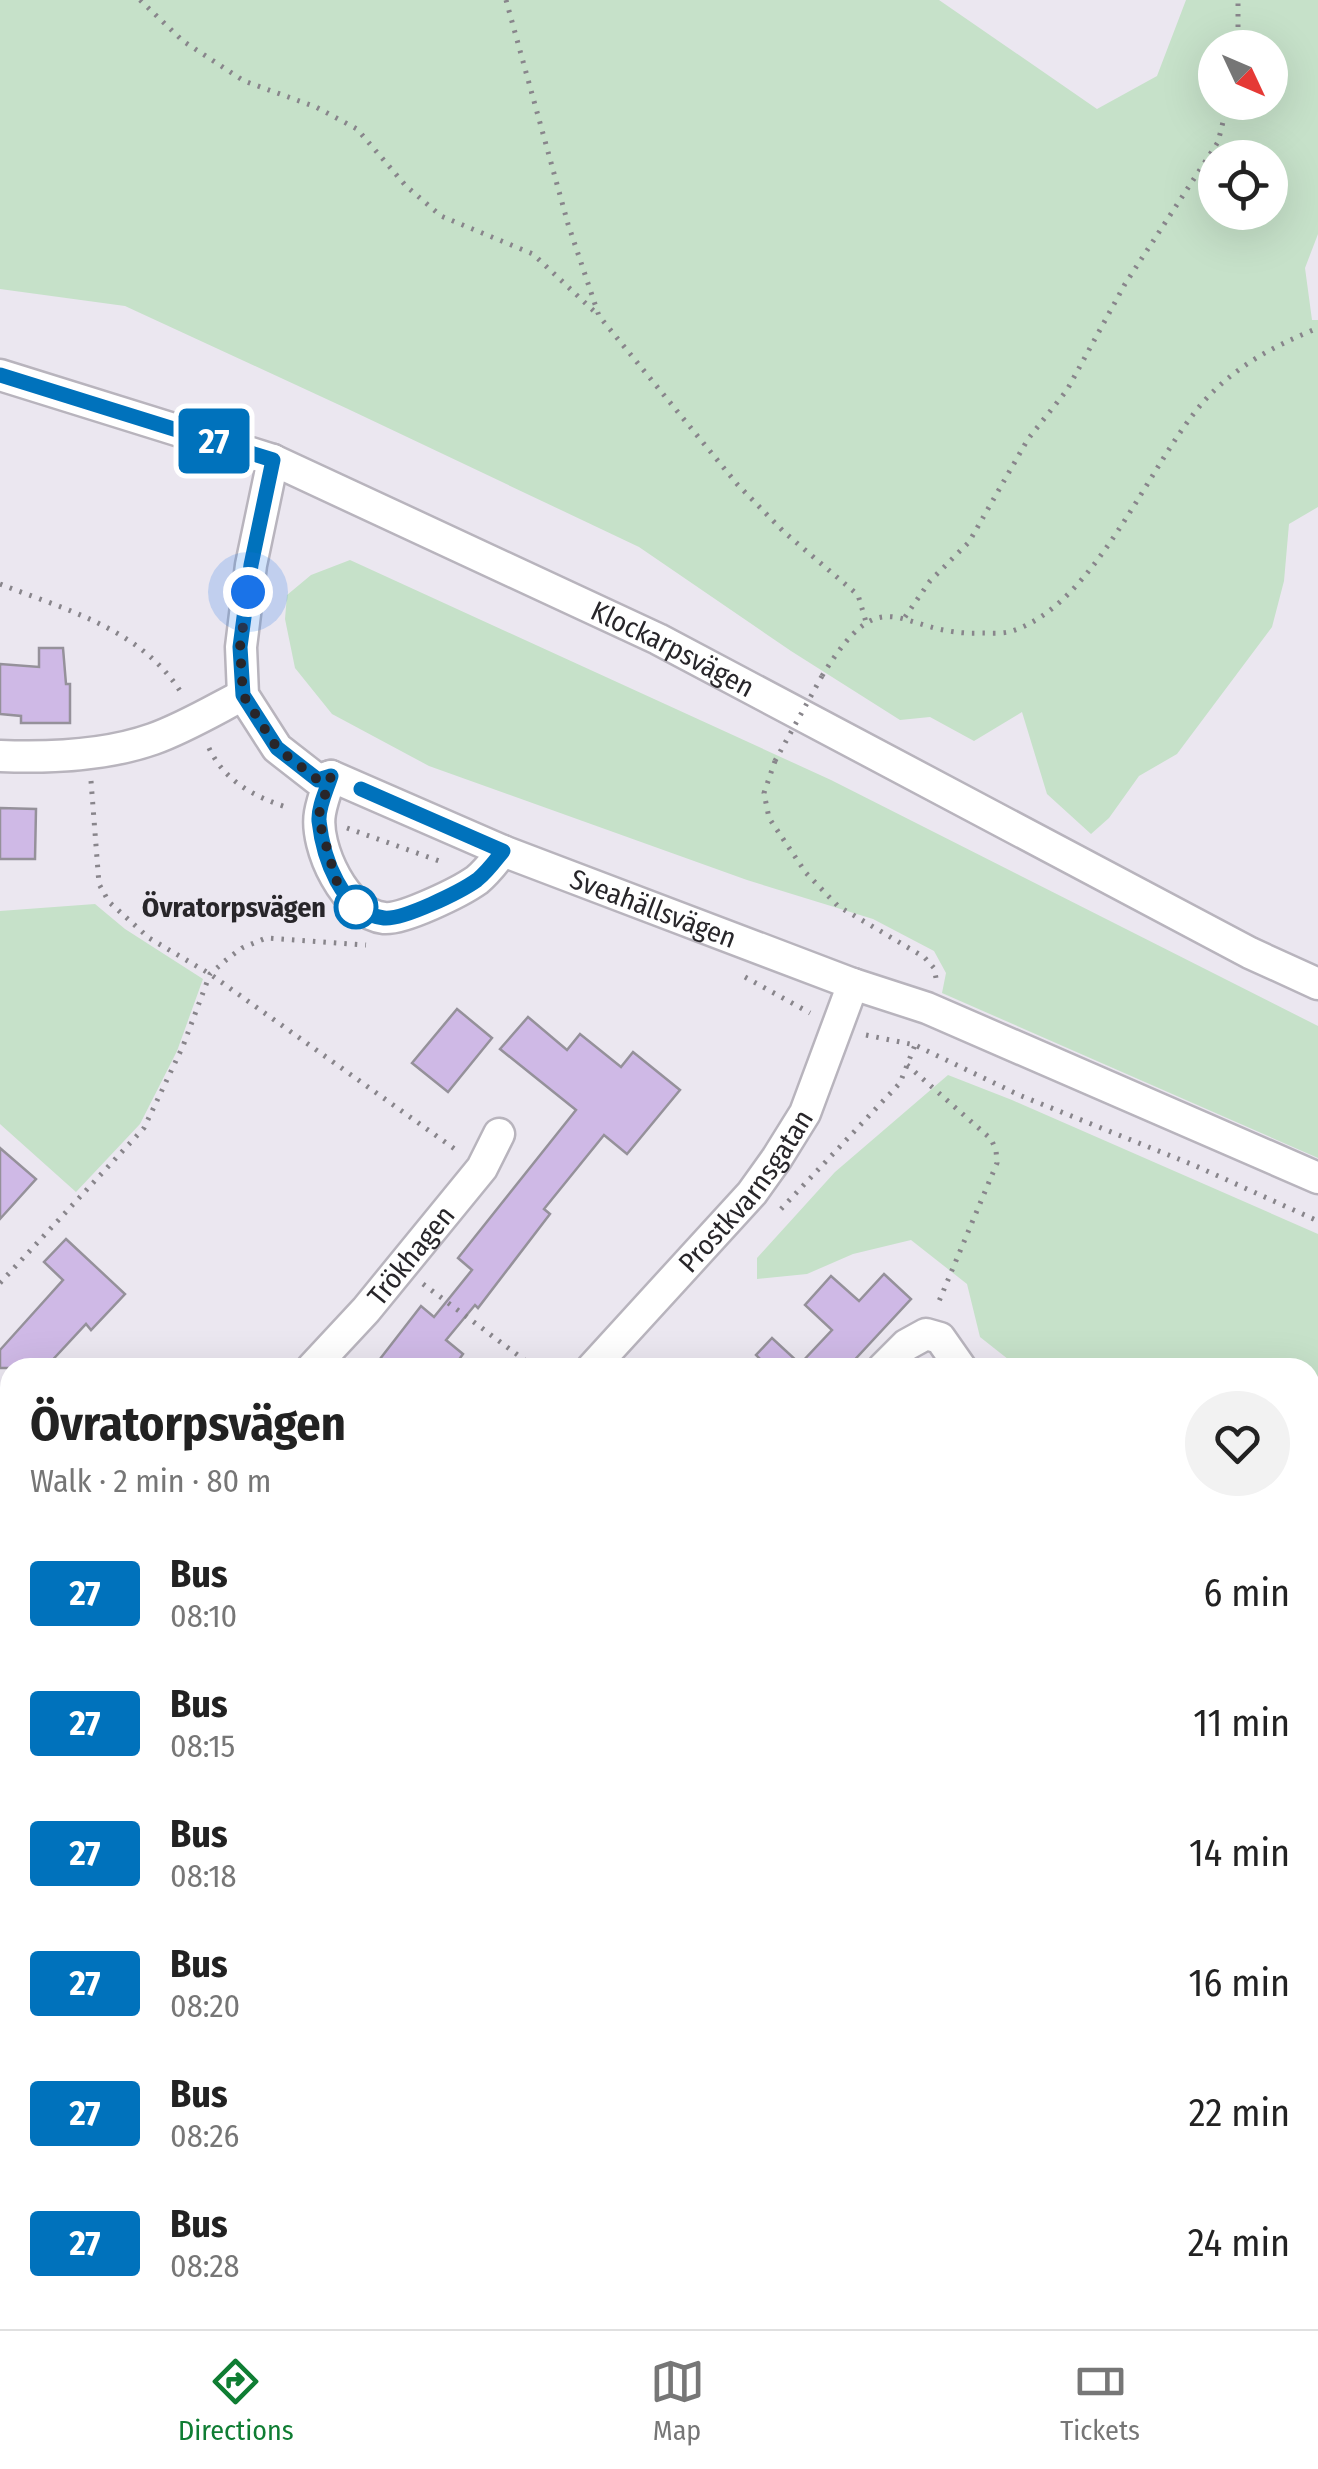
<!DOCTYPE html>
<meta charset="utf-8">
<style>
body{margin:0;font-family:"Fira Sans Condensed",sans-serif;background:#f2f2f2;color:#222;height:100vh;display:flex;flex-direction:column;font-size:38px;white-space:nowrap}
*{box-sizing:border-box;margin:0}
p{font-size:32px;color:#767676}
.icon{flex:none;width:55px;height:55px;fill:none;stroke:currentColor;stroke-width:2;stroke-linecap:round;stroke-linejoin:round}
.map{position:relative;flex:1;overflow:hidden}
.details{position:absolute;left:0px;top:1358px;width:1320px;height:972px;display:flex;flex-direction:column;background:#fff;border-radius:30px 30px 0 0;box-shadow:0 10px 40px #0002}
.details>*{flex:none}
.badge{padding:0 20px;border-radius:8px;font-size:35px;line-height:65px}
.needle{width:65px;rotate:134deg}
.tools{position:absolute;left:1198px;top:30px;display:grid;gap:20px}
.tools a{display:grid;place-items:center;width:90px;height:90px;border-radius:50%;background:#fff;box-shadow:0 10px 40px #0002;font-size:50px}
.you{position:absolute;width:50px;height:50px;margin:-25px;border:8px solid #fff;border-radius:50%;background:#1a73e8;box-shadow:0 0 0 15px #1a73e833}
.map>.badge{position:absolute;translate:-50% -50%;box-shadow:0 0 0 5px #fff}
.round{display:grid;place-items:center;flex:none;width:105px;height:105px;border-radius:52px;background:#f2f2f2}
.overview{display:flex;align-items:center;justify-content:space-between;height:170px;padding:0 30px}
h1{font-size:48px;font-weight:700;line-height:75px}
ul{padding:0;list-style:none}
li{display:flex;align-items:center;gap:30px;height:130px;padding:0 30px}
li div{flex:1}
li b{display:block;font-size:38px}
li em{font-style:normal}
li .badge{min-width:110px;font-weight:700;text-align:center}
.menu{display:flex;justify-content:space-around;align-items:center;height:140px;border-top:2px solid #e0e0e0;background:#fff;font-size:28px;color:#767676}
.menu a{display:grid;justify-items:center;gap:5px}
.menu .active{color:#0f7d33}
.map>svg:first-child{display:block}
.green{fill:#c6e1c9;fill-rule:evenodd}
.building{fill:#cfb9e6;stroke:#95919a;stroke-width:2.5}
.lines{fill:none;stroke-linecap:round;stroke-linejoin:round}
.minor-casing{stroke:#b8b4bd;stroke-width:35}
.path{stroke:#88858b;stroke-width:5;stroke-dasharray:2.5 8;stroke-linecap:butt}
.minor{stroke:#fff;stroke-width:30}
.path-bridge{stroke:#88858b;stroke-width:5;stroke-dasharray:2.5 8;stroke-linecap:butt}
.line-casing{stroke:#fff;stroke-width:22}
.line{stroke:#0072bc;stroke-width:15}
.walk{stroke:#28262a;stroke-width:10;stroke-dasharray:0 18}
.stop-dot{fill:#fff;stroke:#0072bc;stroke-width:5}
.labels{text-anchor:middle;stroke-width:8;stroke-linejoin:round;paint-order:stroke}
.street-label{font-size:28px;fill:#28262a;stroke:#ebe7f0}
.stop-label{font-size:28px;font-weight:bold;fill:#28262a;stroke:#ebe7f0;text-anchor:end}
</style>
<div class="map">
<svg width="1318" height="2329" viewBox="0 0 1318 2329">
<rect width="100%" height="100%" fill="#ebe7f0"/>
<!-- green -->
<g class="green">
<path d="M 0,0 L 939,0 L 1097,109 L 1157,76 L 1186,0 L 1318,0 L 1318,234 L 1305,268 L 1312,320 L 1318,320 L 1318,507 L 1289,524 L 1284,581 L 1272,627 L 1177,754 L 1139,776 L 1109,818 L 1091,834 L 1047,794 L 1022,712 L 974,741 L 930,717 L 900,720 L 791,651 L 639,547 L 348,409 L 125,306 L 0,289 ZM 1215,48 L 1270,48 L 1270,102 L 1215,102 ZM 1215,158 L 1270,158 L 1270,212 L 1215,212 Z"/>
<polygon points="350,560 831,780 1318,1026 1318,1158 942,993 946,973 934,951 873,919 747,880 429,766 332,714 295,668 285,619 287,595 311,575"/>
<polygon points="95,904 125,929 203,979 177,1051 140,1124 76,1192 0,1124 0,911"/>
<polygon points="948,1075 1012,1100 1318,1234 1318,1441 1310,1439 1310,1368 1076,1368 1072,1358 1018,1367 980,1337 967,1284 911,1240 853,1254 807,1274 757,1279 757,1258 835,1172"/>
<polygon points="0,1774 10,1782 10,1892 0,1885"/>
<polygon points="10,1893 10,2000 0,2016 0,1908"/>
<polygon points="1318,2135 1318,2329 971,2329 985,2320 1310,2320 1310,2140"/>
<polygon points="272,2320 623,2320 626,2329 277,2329"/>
</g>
<!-- building -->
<g class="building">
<polygon points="39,648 63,648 66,684 70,684 70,723 21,723 21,716 0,714 0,664 39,667"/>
<polygon points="0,808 36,809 35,859 0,859"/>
<polygon points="457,1009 492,1038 448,1092 412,1063"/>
<polygon points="528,1017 567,1050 580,1034 621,1067 633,1052 680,1090 627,1154 604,1135 544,1209 550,1214 478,1308 475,1305 446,1340 463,1354 453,1368 373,1368 421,1306 434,1317 472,1270 458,1258 576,1110 500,1049"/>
<polygon points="0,1148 36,1179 0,1219"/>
<polygon points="66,1239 125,1294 91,1330 86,1324 45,1368 0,1368 0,1350 63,1280 44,1262"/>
<polygon points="884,1274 911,1299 847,1368 769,1368 756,1355 772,1338 800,1364 832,1330 805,1305 831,1276 859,1301"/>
</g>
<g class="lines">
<defs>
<g id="minor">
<path id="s1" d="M 0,375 L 273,460 L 658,639 L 1250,953 L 1318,984"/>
<path id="s2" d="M 273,460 L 251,565 L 241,647 L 243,695 L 277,748 L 318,780 L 331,776 L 503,851 L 853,984 L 927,1008 L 1318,1178"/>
<path d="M 0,756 C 50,758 105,756 153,739 C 184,728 214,710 243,695"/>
<path d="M 331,776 C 327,788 322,801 320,813 C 314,847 346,914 384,918 C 403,920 460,892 477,880 C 487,872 495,861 503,851"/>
<path id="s3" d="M 312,1368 L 366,1310 L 482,1168 L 499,1134"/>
<path id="s4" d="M 592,1368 L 752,1193 L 777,1158 L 805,1113 L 853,984"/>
<polyline points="883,1368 906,1345 926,1334 940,1338 961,1368"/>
<polyline points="1310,1647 1318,1643"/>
<polyline points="0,1708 10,1698"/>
<polyline points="0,1753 10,1761"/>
<polyline points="1310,1865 1318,1877"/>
<polyline points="0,2071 10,2052"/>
<polyline points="0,2102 10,2109"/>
<polyline points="78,2329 81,2320"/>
</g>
</defs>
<!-- minor casing -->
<use href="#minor" class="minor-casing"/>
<!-- path -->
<g class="path">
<polyline points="140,0 183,41 244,81 316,107 357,129 406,186 441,216 533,254 597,314"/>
<polyline points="506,0 568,224 599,316 737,484 784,532 858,595 866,622"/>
<polyline points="1238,48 1238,0"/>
<path d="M 0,584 C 66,610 142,629 182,694"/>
<polyline points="905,617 930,581 969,542 1028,439 1067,390 1125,284 1218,142 1228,102"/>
<path d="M 822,676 C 886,572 897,637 982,633 C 991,633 1003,634 1012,631 C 1096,604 1148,465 1204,401 C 1237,365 1274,346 1318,328"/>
<path d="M 209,748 C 225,782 255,797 289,808"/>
<polyline points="775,761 764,793 769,818 806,873 838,906 924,957 934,968 936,978"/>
<polyline points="91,781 99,884 109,902 149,938 210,974 459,1152"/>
<polyline points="347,828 445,863"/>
<polyline points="745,977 810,1013"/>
<polyline points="866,1035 915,1045 1019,1095 1196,1166 1318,1221"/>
<polyline points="907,1065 991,1139 996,1150 997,1163 937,1306"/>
<polyline points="781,1209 900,1083 915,1045"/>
<polyline points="0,1283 144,1128 183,1046 210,974 226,960 242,948 266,938 366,945"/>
<polyline points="423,1284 527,1362 528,1368"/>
<polyline points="0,2014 10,1976"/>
<polyline points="1310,2152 1318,2149"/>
<polyline points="249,2320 254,2329"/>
<polyline points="656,2320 661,2329"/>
<polyline points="894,2320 904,2329"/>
<polyline points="992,2329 1005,2320"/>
</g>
<!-- minor -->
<use href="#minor" class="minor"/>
<!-- path-bridge -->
<polyline class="path-bridge" points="775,761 822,676"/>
</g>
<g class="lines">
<defs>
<path id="line" d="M 0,375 L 273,460 L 251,565 L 240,647 L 243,695 L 277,748 L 318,780 L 331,776 C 327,789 318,807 319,821 C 323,857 341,913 384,918 C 403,920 460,892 477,880 C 487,872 495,861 503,851 L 361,789"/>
</defs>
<!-- line casing -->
<use href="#line" class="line-casing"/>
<!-- line -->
<use href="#line" class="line"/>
<!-- walk -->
<polyline class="walk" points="248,592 240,647 243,695 277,748 318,780 331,776 318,817 336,880 356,907"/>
</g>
<!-- markers -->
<circle class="stop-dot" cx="356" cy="907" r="20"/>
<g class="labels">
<!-- street labels -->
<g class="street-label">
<text dy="10" stroke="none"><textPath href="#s1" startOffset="728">Klockarpsvägen</textPath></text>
<text dy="10" stroke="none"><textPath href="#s2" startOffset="715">Sveahällsvägen</textPath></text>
<text dy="10" stroke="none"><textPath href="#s4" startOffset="235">Prostkvarnsgatan</textPath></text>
<text dy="10" stroke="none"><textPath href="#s3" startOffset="150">Trökhagen</textPath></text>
</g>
<!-- stop labels -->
<g class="stop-label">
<text x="326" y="917">Övratorpsvägen</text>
</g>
</g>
</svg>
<div class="tools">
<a><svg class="needle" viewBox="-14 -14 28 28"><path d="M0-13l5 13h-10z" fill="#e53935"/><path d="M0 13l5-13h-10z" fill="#767676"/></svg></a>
<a><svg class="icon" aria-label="locate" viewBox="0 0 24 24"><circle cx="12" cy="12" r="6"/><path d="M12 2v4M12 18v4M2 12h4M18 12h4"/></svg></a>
</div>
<div class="you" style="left:248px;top:592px"></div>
<b class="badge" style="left:214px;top:441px;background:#0072bc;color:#fff">27</b>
<section class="details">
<div class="overview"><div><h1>Övratorpsvägen</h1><p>Walk · 2 min · 80 m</p></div><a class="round"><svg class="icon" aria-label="heart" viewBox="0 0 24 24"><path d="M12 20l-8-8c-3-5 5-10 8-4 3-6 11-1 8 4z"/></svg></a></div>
<ul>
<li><span class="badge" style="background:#0072bc;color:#fff">27</span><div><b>Bus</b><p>08:10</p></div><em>6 min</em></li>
<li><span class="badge" style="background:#0072bc;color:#fff">27</span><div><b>Bus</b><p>08:15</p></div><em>11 min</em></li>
<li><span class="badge" style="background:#0072bc;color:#fff">27</span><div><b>Bus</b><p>08:18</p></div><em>14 min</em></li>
<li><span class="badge" style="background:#0072bc;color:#fff">27</span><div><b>Bus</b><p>08:20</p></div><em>16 min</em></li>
<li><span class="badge" style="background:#0072bc;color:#fff">27</span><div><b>Bus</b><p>08:26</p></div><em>22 min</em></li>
<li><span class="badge" style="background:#0072bc;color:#fff">27</span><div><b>Bus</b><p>08:28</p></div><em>24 min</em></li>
</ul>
</section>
</div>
<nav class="menu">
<a class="active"><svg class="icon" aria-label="directions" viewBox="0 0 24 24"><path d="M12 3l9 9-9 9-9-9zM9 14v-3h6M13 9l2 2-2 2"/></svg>Directions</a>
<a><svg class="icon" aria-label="map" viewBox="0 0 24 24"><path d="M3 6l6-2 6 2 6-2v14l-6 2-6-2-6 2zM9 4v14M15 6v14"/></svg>Map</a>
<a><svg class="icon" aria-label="tickets" viewBox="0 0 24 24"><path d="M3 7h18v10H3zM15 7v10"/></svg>Tickets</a>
</nav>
